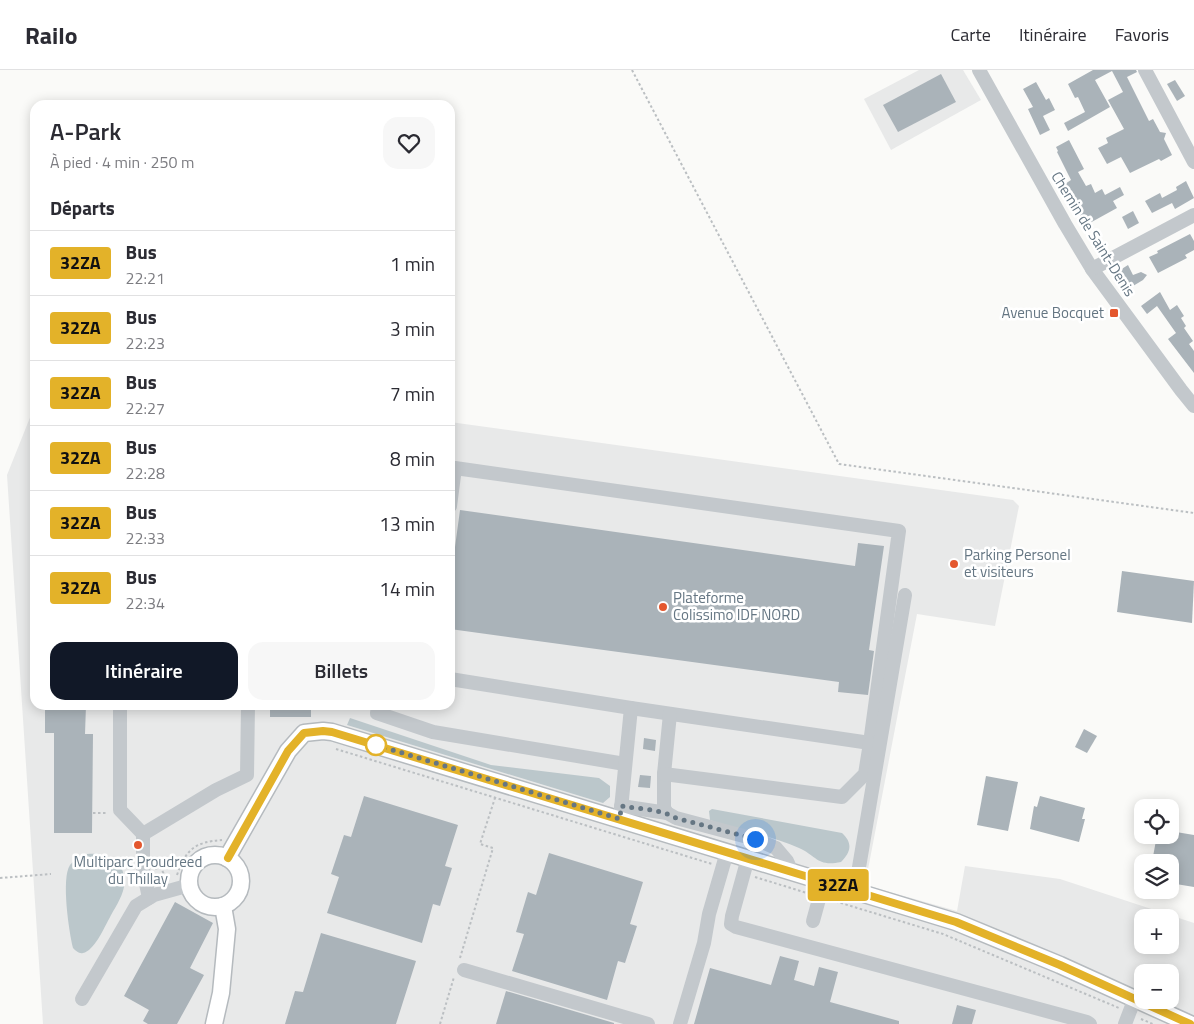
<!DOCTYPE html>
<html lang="fr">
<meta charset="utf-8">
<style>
body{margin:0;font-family:"Titillium Web",sans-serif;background:#f7f7f7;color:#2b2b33;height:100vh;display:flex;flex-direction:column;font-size:19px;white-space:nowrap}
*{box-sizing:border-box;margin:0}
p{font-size:16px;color:#7c7c81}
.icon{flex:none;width:28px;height:28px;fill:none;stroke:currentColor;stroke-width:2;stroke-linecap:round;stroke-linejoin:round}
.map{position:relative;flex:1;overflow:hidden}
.details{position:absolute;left:30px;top:30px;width:425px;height:610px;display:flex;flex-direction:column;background:#fff;border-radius:15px;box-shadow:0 2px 12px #0003}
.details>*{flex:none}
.badge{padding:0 10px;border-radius:4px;font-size:18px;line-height:32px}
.fabs{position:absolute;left:1134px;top:729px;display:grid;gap:10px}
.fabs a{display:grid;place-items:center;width:45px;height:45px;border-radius:10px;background:#fff;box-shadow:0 2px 12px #0003;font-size:25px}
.you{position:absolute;width:25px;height:25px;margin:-12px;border:4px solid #fff;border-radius:50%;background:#1a73e8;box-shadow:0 0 0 8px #1a73e833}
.map>.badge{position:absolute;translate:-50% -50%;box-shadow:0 0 0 2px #fff}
h2{padding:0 20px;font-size:19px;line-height:45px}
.round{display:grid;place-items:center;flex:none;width:52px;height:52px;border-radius:15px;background:#f7f7f7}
.summary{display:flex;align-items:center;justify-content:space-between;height:85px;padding:0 20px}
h1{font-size:24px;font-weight:600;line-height:38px}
.cta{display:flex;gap:10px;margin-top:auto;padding:10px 20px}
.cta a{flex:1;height:58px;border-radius:15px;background:#111827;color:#fff;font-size:20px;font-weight:600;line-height:58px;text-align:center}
.cta a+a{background:#f7f7f7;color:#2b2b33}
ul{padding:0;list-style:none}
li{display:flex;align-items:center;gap:15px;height:65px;padding:0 20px;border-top:1px solid #e1e1e2}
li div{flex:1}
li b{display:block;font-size:19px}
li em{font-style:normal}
li .badge{min-width:55px;font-weight:700;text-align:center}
header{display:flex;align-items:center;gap:30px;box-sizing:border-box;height:70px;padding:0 25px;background:#fff;border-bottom:1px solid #e1e1e2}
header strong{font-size:24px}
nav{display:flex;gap:28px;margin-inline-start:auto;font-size:18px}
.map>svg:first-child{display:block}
.built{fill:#e8e9e9;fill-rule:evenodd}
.water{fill:#bbc7cb}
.building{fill:#aab3b9}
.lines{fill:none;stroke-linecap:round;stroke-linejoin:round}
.major-casing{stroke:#b5babe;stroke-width:19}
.path{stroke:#bbbfc2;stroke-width:2;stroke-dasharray:2.5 2.5;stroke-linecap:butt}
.minor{stroke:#c3c8cc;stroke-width:14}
.major{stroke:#fff;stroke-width:16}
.line-casing{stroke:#fff;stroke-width:11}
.line{stroke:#e3b229;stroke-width:8}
.walk{stroke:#657683;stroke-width:5;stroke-dasharray:0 9}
.poi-dot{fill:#e4572e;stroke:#fff;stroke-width:2}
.stop-dot{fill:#fff;stroke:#e3b229;stroke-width:2.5}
.labels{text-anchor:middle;stroke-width:5;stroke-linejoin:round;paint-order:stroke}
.street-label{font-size:15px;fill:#657683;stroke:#fff}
.poi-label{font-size:15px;fill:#657683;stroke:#fff;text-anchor:start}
</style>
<header>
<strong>Railo</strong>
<nav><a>Carte</a><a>Itinéraire</a><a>Favoris</a></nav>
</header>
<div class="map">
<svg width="1194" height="954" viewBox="0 0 1194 954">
<rect width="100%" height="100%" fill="#fafaf8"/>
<!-- built -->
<g class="built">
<polygon points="919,0 963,0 981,30 891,80 864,29"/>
<path d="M 35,335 L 35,635 L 450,635 L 450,352 L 1013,430 L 1019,436 L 995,556 L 917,544 L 865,815 L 957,841 L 965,796 L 1060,809 L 1194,853 L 1194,954 L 43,954 L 7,405 ZM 1142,848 L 1170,848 L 1170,875 L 1142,875 ZM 1142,902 L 1170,902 L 1170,930 L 1142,930 Z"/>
</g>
<!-- water -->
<g class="water">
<polygon points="350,648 491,695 599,708 610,716 610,727 603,733 347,655"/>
<path d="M 712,739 L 842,763 C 853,773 851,782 841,792 C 817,797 817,786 799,778 C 771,765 739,762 710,750 L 709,741 Z"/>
<path d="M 87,784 C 109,782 127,791 124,817 C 122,828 114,839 109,849 C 104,858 94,881 83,883 C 79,884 76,881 73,878 C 69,862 61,808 70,795 C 74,790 81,786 87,784 Z"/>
</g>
<!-- building -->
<g class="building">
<polygon points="1093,0 1136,0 1137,2 1127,7 1149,51 1153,49 1160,62 1166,63 1164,69 1172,85 1161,91 1159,89 1130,103 1121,87 1107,94 1098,78 1108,73 1106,68 1124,59 1108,30 1123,22 1112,1 1095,10 1110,37 1068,61 1064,53 1085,42 1078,27 1075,28 1068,14"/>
<polygon points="941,4 956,32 898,62 883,35"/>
<polygon points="1175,10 1185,26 1177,31 1167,14"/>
<polygon points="1036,12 1046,30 1049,28 1055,40 1043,46 1050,60 1040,65 1028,39 1033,37 1023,19"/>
<polygon points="1069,70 1084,99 1078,102 1086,116 1091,114 1095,123 1102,119 1105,125 1120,117 1124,125 1113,131 1117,138 1088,154 1087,151 1084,153 1065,114 1071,110 1057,82 1058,81 1056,77"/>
<polygon points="1186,111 1194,128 1175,139 1172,133 1152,143 1145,131 1160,123 1162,128 1177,120 1176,117"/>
<polygon points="1133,141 1139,153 1128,159 1122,147"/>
<polygon points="1190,164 1194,171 1194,180 1185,185 1187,188 1158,203 1149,187 1158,183 1157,181"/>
<polygon points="1128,195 1133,205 1141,202 1147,205 1143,210 1128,219 1117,202"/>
<polygon points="1160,222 1170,240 1177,235 1184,246 1181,248 1186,256 1184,258 1193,271 1189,274 1194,281 1194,303 1168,269 1176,263 1157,236 1147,244 1141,236"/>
<polygon points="460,440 855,496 858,473 884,476 869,580 874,581 868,625 838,622 839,612 450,559 450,514"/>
<polygon points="1122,501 1194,511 1192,553 1117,542"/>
<polygon points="45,635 86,635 85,664 93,664 92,763 54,763 54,663 45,663"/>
<rect x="270" y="635" width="41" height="12"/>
<polygon points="1084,659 1097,666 1087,683 1075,677"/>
<polygon points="644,668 656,670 655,681 643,679"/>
<polygon points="640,705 651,706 650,718 638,717"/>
<polygon points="986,706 1018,712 1008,761 977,755"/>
<polygon points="364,726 458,755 445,796 452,798 440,836 433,834 422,873 327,843 339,807 331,804 344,765 351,767"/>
<polygon points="1040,726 1085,738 1082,749 1085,749 1079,772 1030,759 1034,736 1037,737"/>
<polygon points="1170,761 1194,765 1194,817 1170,813 1170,792 1152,792 1157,765 1170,765"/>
<polygon points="549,783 643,812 630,854 637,856 625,893 618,891 607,930 512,901 524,864 516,862 528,822 536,825"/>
<polygon points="175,832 213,853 190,898 204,905 177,954 148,954 143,951 149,940 124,926"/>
<polygon points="321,863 416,891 396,954 285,954 295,921 303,922"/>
<polygon points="780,886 799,891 794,910 814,916 819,897 838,902 830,932 899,951 899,954 694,954 710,898 771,915"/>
<polygon points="506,921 614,953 614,954 496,954"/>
<polygon points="957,935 976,940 972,954 952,954"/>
</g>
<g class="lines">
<defs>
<g id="major">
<circle cx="215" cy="811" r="26"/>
<polyline points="227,788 288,681 304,663 323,661 332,662 956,852 1060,895 1190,954"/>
<polyline points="214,954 221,923 227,859 223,836"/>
</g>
</defs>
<!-- major casing -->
<use href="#major" class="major-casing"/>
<!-- path -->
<g class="path">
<polyline points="632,0 839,394 1194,443"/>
<polyline points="336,679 712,794"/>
<polyline points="93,743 108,743"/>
<polyline points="155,799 160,797 167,809"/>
<path d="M 177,805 C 186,779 195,772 222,770"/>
<polyline points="755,807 807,823"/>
<polyline points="0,808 51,804"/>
<polyline points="831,830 943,864 1119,938"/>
<polyline points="460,888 493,778 480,774 495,728"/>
<polyline points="1141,949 1153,954"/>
<polyline points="440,954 454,907"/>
</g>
<!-- minor -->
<g class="minor">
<polyline points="979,0 1065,154 1092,199 1181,320 1194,336"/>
<polyline points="1145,0 1194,92"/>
<polyline points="1092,199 1194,145"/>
<polyline points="450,436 455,398 899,461 870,673 631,638 450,609"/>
<polyline points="120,635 120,740 143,764 143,799 149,828"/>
<polyline points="378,635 377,643 433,662 625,694"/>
<polyline points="670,644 664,704 664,738 667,743 676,748 755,769 776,778 787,791 791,800"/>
<polyline points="664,704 842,727 865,704 870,673"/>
<polyline points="621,736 667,743"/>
<polyline points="620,749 631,638"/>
<polyline points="143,764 216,720 247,705 248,635"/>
<polyline points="748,788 732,846 731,854 736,857 1087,952 1090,954"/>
<polyline points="855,821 905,525"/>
<polyline points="813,851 824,811"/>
<polyline points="464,900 648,954"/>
<polyline points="82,929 136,836 154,825 190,815"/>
<polyline points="680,954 704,873 709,844 727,782"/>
<polyline points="1125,954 1135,928"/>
</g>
<!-- major -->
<use href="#major" class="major"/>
</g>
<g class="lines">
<defs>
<polyline id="line" points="228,788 288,681 304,663 323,661 332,662 956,852 1060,895 1190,954"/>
</defs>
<!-- line casing -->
<use href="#line" class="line-casing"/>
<!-- line -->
<use href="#line" class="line"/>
<!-- walk -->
<path class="walk" d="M 376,675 L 620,749 L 621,736 C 639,739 660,739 676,748 L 755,769"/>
</g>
<!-- markers -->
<g class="poi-dot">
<rect x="1109" y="238" width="10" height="10" rx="2.5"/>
<circle cx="954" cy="494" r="5"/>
<circle cx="663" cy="537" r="5"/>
<circle cx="138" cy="775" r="5"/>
</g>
<circle class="stop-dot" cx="376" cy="675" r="10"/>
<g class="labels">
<!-- street labels -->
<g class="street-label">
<text transform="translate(1093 164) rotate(58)" y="5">Chemin de Saint-Denis</text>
</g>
<!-- poi labels -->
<g class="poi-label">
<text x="1104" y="248" text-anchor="end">Avenue Bocquet</text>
<text x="964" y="490">Parking Personel<tspan x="964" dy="17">et visiteurs</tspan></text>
<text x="673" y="533">Plateforme<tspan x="673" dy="17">Colissimo IDF NORD</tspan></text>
<text x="138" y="797" text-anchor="middle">Multiparc Proudreed<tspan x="138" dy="17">du Thillay</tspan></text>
</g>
</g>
</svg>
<div class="fabs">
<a><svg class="icon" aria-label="locate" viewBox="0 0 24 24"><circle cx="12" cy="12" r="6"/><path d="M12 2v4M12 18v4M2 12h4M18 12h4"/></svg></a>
<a><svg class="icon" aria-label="layers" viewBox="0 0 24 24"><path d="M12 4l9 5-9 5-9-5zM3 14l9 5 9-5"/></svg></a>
<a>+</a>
<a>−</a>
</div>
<div class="you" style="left:755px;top:769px"></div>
<b class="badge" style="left:838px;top:815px;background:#e3b229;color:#111">32ZA</b>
<section class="details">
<div class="summary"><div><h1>A-Park</h1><p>À pied · 4 min · 250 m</p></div><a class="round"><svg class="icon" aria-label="heart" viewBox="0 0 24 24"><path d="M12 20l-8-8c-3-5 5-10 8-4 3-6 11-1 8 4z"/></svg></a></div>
<h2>Départs</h2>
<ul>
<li><span class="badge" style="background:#e3b229;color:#111">32ZA</span><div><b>Bus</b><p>22:21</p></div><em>1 min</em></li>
<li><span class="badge" style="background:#e3b229;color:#111">32ZA</span><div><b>Bus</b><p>22:23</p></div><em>3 min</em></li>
<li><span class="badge" style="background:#e3b229;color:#111">32ZA</span><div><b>Bus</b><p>22:27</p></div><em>7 min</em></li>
<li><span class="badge" style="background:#e3b229;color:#111">32ZA</span><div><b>Bus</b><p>22:28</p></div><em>8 min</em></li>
<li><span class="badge" style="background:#e3b229;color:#111">32ZA</span><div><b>Bus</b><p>22:33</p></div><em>13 min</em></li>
<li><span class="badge" style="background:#e3b229;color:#111">32ZA</span><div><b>Bus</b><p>22:34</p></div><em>14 min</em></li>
</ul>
<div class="cta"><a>Itinéraire</a><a>Billets</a></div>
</section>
</div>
